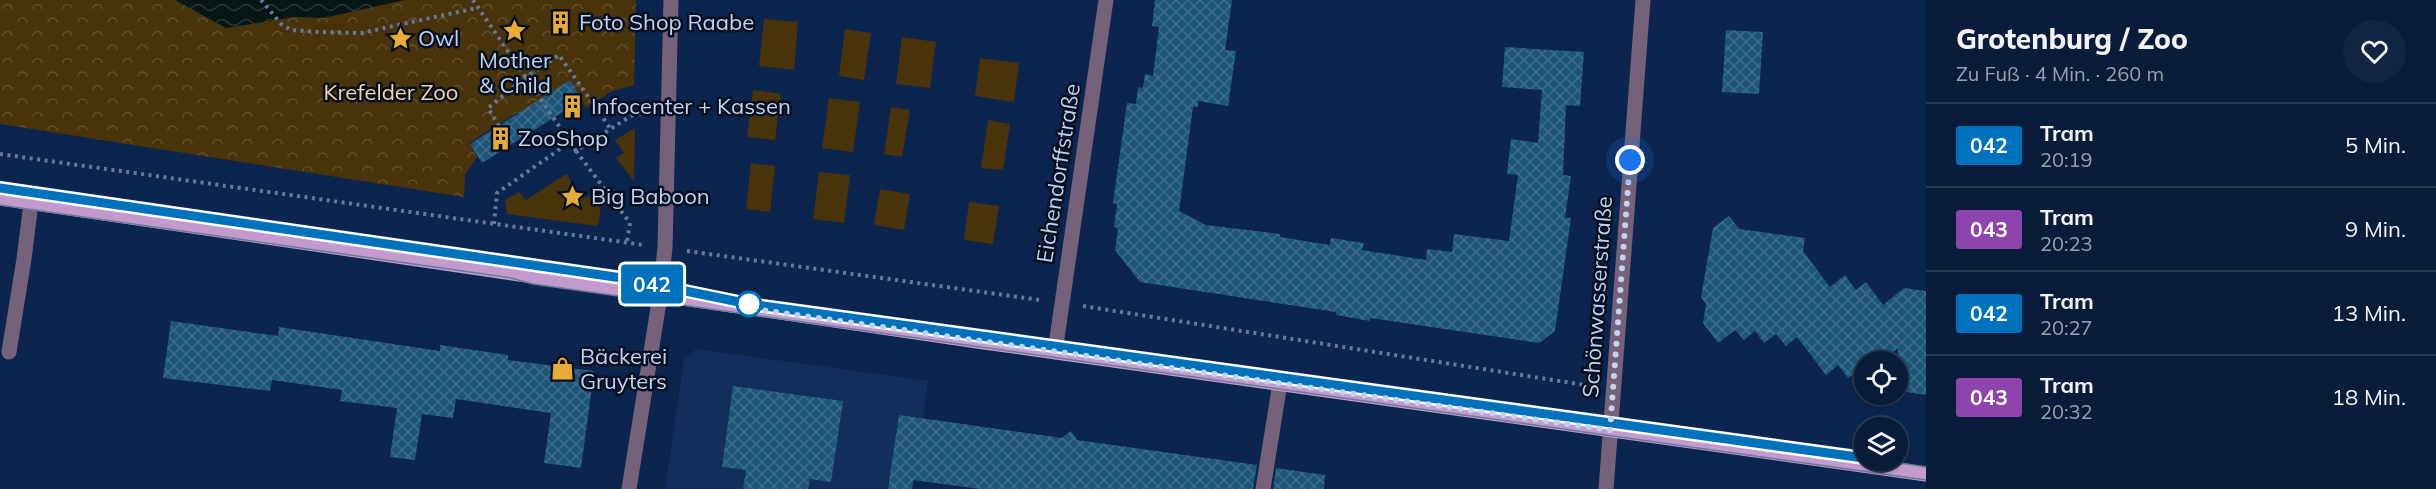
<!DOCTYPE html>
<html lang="de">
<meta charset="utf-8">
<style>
body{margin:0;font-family:Mulish,sans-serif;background:#122542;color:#f1f3f6;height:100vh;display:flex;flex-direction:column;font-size:22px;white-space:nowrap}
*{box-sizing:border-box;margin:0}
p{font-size:20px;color:#99a1af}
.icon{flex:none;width:33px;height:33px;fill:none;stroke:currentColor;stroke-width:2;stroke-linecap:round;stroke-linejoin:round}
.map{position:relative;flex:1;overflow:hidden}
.side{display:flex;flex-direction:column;background:#091c3a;width:510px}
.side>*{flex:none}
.badge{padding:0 12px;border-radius:4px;font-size:21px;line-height:39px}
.buttons{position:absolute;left:1854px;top:351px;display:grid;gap:12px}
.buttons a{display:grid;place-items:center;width:54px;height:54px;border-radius:50%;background:#091c3a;box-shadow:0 2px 4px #0004,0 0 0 2px #293a54;font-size:30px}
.you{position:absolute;width:30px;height:30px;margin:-15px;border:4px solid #fff;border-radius:50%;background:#1a73e8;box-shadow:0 0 0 9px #1a73e833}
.map>.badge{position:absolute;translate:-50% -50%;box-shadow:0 0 0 3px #fff}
.round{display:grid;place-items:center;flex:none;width:63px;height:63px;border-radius:32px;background:#122542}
.head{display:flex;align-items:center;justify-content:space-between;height:102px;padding:0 30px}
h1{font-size:28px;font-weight:800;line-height:45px}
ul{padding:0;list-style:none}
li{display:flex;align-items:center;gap:18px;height:84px;padding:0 30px;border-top:2px solid #293a54}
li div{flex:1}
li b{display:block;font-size:22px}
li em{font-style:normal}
li .badge{min-width:66px;font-weight:700;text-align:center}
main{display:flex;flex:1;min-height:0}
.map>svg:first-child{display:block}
.built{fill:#122e5d}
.grass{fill:#48330b}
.forest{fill:url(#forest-crowns)}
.water{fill:url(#water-waves)}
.building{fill:url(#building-cross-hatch)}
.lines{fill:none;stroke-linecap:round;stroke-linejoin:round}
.path{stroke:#64799b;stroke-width:4;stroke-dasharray:3 4.5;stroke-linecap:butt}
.minor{stroke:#75617a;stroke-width:15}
.major{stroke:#c39ace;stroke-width:15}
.tram{stroke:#667b9d;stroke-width:1.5}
.line-casing{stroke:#fff;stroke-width:14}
.line{stroke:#0072bc;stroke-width:9}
.walk{stroke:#c2d3ed;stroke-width:6;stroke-dasharray:0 10.8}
.stop-dot{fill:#fff;stroke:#0072bc;stroke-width:3}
.labels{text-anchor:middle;stroke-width:5;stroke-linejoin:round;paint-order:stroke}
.poi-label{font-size:22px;fill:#c2d3ed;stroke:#050f21;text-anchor:start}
.park-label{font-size:22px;fill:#f7d6a1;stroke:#050f21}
.street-label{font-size:22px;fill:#c2d3ed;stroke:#050f21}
</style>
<main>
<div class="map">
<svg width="1926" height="489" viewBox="0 0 1926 489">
<defs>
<pattern id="forest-crowns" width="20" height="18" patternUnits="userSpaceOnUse" patternTransform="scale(1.5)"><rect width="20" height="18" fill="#48330b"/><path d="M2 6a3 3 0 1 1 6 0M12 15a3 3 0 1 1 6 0" fill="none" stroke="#61502f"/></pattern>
<pattern id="water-waves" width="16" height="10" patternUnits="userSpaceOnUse" patternTransform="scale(1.5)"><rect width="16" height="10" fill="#071616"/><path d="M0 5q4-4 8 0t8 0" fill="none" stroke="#2a3738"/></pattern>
<pattern id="building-cross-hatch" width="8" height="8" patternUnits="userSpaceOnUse" patternTransform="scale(1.5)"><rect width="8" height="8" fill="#1e5678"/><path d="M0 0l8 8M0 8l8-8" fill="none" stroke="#3d6d8c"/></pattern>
</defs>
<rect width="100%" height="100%" fill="#0c254e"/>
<!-- built -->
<polygon class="built" points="696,349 928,381 913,489 665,489 684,360"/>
<!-- grass -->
<g class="grass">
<polygon points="764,19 798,22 794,70 759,66"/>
<polygon points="845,29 871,33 864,80 839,76"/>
<polygon points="902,37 936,42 930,88 896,84"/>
<polygon points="980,58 1019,63 1014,102 975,96"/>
<polygon points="753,90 781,94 775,140 747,137"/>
<polygon points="829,98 860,102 853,152 822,148"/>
<polygon points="891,107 910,110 902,157 884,154"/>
<polygon points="988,120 1010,124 1003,170 981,168"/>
<polygon points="635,128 634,181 616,158 624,153 615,140"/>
<polygon points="751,163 775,166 770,212 746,209"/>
<polygon points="819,172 850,175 844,223 813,219"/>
<polygon points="566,174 583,198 599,194 601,206 598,226 507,214 505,200 519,192 526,200"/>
<polygon points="880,189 910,194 904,230 874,225"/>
<polygon points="969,202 999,206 993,244 964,240"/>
</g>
<!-- forest -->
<polygon class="forest" points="0,0 636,0 634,85 610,92 586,108 570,82 528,129 518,112 469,143 477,157 465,175 464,197 0,124"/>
<!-- water -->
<polygon class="water" points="175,0 405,0 323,18 296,17 226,28"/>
<!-- building -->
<g class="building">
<polygon points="1155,0 1232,0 1225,50 1236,51 1228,106 1198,101 1198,107 1193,107 1179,211 1206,225 1280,234 1280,237 1330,245 1331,238 1364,243 1362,250 1426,260 1427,249 1452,252 1454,234 1509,241 1518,175 1507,174 1511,139 1538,143 1542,90 1502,87 1505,47 1584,52 1580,106 1566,105 1563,175 1571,176 1565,218 1571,218 1555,331 1539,343 1370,318 1370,321 1336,315 1336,312 1140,282 1115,250 1118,229 1114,226 1117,204 1113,203 1127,103 1136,104 1138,87 1143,88 1145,74 1153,76 1159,27 1152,26"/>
<polygon points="1726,30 1763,32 1759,94 1722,92"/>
<polygon points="570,80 582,100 482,163 470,144"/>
<polygon points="1729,216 1739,229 1805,238 1803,251 1830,287 1845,275 1856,290 1866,282 1883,305 1904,288 1926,291 1926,395 1901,391 1903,378 1898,377 1898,348 1881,362 1864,362 1864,374 1858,380 1854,374 1848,378 1838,365 1826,375 1797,337 1786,346 1776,334 1764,343 1755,331 1744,340 1735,330 1718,343 1703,323 1706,304 1701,297 1713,228"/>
<polygon points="171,321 278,336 279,327 440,351 440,345 508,355 508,360 594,371 581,468 544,463 551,413 456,399 453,418 422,414 415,460 390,457 397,408 340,401 342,390 272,380 270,391 163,378"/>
<polygon points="733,386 843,401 831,482 810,479 808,489 743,489 746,470 722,467"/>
<polygon points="899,415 1062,438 1071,431 1077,440 1257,465 1253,489 980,489 913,480 912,489 888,489"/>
<polygon points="1276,468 1325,475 1324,489 1273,489"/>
</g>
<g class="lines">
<!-- path -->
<g class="path">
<polyline points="261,0 281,24 291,30 320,32 361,33 477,8"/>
<polyline points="473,0 576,151 634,114 646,114"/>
<polyline points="499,126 488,108 525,78 559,55 610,128"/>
<polyline points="576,151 630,223 627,242"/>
<polyline points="0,154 644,245"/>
<polyline points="494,224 497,193 570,142"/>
<polyline points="687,251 1040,300"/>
<polyline points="1083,306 1591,386"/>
</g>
<!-- minor -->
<g class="minor">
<polyline points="9,352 24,259 31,203"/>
<polyline points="1055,352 1106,0"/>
<polyline points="629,489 659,302 665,248 671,0"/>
<polyline points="1263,489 1280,383"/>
<polyline points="1606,489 1643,0"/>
</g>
<!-- major -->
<polyline class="major" points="0,198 984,342 1926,474"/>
<!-- tram -->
<g class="tram">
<polyline points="0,188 622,278 749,304 1864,458"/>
<polyline points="0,205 511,278 533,284 1926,480"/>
<polyline points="1881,460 1926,467"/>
</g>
</g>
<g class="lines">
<defs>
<polyline id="line" points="0,188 622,278 749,304 1864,458"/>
</defs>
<!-- line casing -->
<use href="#line" class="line-casing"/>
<!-- line -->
<use href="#line" class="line"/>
<!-- walk -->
<polyline class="walk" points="749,304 748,308 1610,430 1630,160"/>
</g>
<!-- icons -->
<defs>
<symbol id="building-bare" viewBox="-9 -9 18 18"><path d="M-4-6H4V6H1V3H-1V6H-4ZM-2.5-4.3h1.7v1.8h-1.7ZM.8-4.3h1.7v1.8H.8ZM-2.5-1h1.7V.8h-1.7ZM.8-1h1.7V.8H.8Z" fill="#e8ab37" stroke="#050f21" stroke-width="2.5" paint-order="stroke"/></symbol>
<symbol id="sight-bare" viewBox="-9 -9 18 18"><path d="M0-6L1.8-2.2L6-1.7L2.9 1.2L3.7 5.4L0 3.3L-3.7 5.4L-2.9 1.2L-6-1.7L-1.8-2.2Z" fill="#e8ab37" stroke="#050f21" stroke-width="2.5" paint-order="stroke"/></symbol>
<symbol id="shop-bare" viewBox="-9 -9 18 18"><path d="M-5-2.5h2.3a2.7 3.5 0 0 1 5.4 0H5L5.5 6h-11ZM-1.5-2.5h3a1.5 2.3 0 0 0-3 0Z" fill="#e8ab37" stroke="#050f21" stroke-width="2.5" paint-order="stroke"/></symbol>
</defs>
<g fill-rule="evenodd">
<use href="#building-bare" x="544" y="6" width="33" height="33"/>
<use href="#sight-bare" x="498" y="14" width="33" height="33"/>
<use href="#sight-bare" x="384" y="22" width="33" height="33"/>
<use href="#building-bare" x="556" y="90" width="33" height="33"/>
<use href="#building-bare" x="484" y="122" width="33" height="33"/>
<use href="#sight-bare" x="556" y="180" width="33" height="33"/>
<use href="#shop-bare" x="546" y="352" width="33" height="33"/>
</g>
<!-- markers -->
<circle class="stop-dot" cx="749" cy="304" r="12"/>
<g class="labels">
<!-- poi labels -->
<g class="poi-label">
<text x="579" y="30">Foto Shop Raabe</text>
<text x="418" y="46">Owl</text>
<text x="515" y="68" text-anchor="middle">Mother<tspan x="515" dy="25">&amp; Child</tspan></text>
<text x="591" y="114">Infocenter + Kassen</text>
<text x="518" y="146">ZooShop</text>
<text x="591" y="204">Big Baboon</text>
<text x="580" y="364">Bäckerei<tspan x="580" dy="25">Gruyters</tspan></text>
</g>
<!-- park labels -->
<g class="park-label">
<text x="391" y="100">Krefelder Zoo</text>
</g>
<!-- street labels -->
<g class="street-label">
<text transform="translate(1058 173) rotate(-81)" y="8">Eichendorffstraße</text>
<text transform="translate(1597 297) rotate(-86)" y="8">Schönwasserstraße</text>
</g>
</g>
</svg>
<div class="buttons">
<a><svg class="icon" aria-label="locate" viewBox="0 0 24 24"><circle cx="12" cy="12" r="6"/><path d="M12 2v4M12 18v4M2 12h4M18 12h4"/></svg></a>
<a><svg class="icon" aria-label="layers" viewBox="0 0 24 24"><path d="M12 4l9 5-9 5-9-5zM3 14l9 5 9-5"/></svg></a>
</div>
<div class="you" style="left:1630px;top:160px"></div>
<b class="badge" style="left:652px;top:284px;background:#0072bc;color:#fff">042</b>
</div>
<section class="side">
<div class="head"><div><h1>Grotenburg / Zoo</h1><p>Zu Fuß · 4 Min. · 260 m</p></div><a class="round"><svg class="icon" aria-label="heart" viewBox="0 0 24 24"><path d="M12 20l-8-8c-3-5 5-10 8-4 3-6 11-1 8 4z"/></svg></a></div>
<ul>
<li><span class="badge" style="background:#0072bc;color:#fff">042</span><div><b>Tram</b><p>20:19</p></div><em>5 Min.</em></li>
<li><span class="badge" style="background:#8e44ad;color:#fff">043</span><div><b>Tram</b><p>20:23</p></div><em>9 Min.</em></li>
<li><span class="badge" style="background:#0072bc;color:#fff">042</span><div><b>Tram</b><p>20:27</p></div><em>13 Min.</em></li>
<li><span class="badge" style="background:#8e44ad;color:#fff">043</span><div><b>Tram</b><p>20:32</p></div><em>18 Min.</em></li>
</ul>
</section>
</main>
